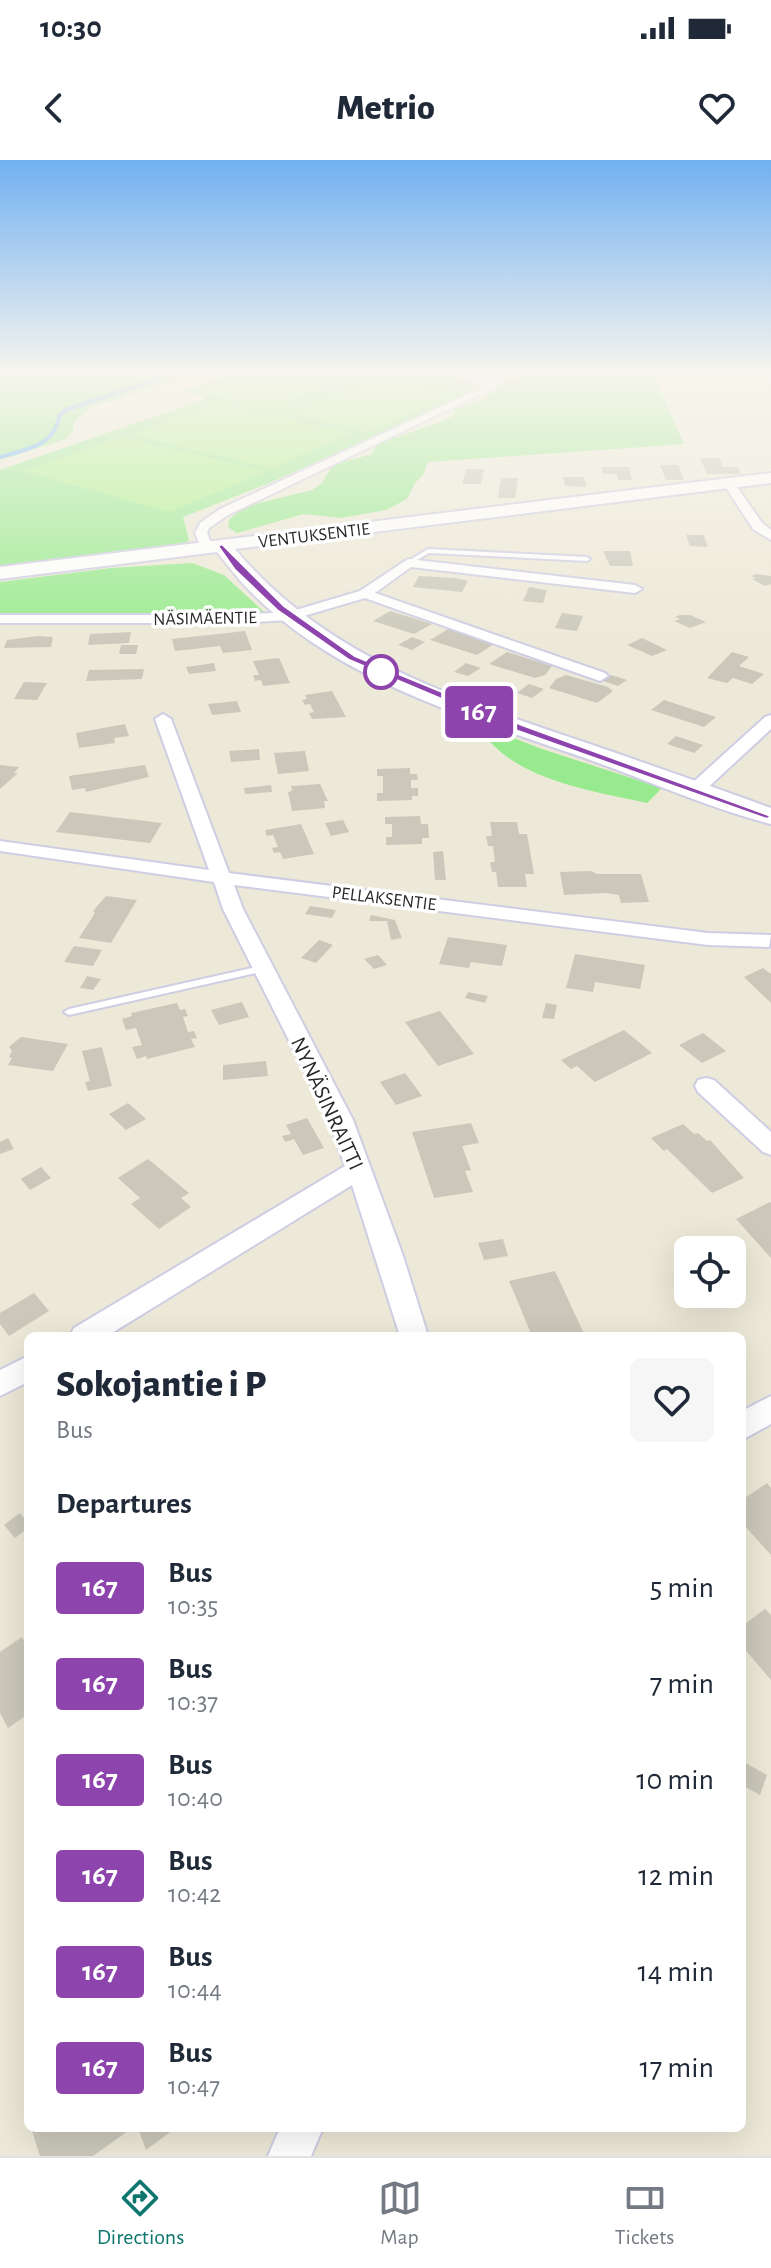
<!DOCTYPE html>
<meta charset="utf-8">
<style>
body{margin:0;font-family:"Alegreya Sans",sans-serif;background:#f6f6f7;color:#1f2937;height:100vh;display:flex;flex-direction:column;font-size:30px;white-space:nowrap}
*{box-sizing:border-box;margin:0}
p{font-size:26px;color:#747a83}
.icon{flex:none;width:44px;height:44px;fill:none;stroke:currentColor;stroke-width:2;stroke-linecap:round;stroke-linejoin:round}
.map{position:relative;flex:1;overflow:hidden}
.drawer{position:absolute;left:24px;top:1172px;width:722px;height:800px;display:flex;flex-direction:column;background:#fff;border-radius:12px;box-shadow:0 8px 32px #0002}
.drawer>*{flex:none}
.badge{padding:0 16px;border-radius:6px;font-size:28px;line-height:52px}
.tools{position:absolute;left:674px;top:1076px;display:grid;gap:16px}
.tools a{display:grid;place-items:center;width:72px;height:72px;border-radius:12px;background:#fff;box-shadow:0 8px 32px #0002;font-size:40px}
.map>.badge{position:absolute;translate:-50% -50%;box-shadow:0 0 0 4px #fff}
h2{padding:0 32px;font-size:30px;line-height:72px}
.round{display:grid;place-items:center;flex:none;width:84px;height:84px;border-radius:12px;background:#f6f6f7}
.overview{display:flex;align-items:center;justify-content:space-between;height:136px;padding:0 32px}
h1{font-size:38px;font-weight:800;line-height:60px}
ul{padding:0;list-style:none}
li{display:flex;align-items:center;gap:24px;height:96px;padding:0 32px}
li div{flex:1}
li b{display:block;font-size:30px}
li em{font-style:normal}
li .badge{min-width:88px;font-weight:700;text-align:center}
.status{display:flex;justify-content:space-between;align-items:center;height:56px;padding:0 40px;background:#fff;direction:ltr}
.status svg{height:22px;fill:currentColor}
header{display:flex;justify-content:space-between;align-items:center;height:104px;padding:0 32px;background:#fff;font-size:36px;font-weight:800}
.dock{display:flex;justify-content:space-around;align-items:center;height:112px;border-top:2px solid #e0e1e3;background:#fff;font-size:22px;color:#747a83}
.dock a{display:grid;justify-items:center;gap:4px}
.dock .current{color:#0f766e}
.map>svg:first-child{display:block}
.green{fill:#98ea8e}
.pitch{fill:#acf289}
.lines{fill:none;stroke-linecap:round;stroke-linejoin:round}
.stream{stroke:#5facfb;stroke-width:4}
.building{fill:#cbc8bb}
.lane-casing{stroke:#cfcde3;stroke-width:4}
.street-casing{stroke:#cfcde3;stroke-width:4}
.secondary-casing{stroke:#cfcde3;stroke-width:4}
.lane{fill:#fff;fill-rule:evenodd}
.street{fill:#fff;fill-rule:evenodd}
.secondary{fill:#fff;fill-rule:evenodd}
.line{fill:#8e44ad;stroke:#fff;stroke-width:2}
.stop-dot{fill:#fff;stroke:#8e44ad;stroke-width:4}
.labels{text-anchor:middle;stroke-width:7;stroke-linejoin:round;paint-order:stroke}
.far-street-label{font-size:18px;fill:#282828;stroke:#fff}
.street-label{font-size:22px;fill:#282828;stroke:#fff}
</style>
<div class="status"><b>10:30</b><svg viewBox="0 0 49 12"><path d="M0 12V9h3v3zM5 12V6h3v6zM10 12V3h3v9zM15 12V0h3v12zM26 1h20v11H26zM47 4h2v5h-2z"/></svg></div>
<header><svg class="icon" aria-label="back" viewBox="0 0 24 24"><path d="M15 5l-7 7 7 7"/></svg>Metrio<svg class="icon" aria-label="heart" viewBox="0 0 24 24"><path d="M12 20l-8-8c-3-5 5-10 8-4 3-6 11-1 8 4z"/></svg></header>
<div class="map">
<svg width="771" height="1996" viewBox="0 0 771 1996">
<rect width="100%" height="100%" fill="#ede9d8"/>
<!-- green -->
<g class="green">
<polygon points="0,214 194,214 91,247 74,262 73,271 66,279 0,300"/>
<polygon points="233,214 440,214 489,225 267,324 183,357 189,380 185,384 0,408 0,310 202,240 206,237 183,231"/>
<polygon points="529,214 653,214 684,284 428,302 423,315 415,323 407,339 386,350 341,358 304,354 237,373 228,367 229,360 240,350 255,344 312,330 322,323 333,305 372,294 377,284 448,259 455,253 454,249 482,240 503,223"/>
<polygon points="192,403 224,415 264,452 199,456 0,455 0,422 111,408"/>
<path d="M 481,569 L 493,570 L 539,588 L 662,628 L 647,643 C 594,631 511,620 481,569 Z"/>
</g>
<!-- pitch -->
<g class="pitch">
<polygon points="248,214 361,214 268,249 196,231"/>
<polygon points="382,217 458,234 368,272 290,253"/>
<polygon points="216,243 352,273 272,309 130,275"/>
<polygon points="122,277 267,311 169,352 24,311"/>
</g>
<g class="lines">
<!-- stream -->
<path class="stream" d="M 0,297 C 25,290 55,286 59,256 L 66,250 L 172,214"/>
</g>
<!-- building -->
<g class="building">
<polygon points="700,298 719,298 723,307 738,307 741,314 707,314"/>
<polygon points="660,305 678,305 684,320 666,320"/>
<polygon points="602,307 629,307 632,320 618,320 617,314 603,314"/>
<polygon points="466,309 484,309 481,324 462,324"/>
<polygon points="563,317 584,317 587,327 565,326"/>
<polygon points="501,318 518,318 515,338 498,338"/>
<polygon points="686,375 704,375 708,387 690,386"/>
<polygon points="603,391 630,391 633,406 610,406"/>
<polygon points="756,414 771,416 771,424 765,426 752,419 756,418 751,416"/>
<polygon points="419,416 455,418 468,421 462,432 413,427"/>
<polygon points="529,427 547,430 543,443 523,441"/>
<polygon points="390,451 432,464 414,474 373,461"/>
<polygon points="562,453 583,456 577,471 555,468"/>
<polygon points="680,455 690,455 706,462 690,468 674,461 680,459 675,457"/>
<polygon points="448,469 494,484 477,495 430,480"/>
<polygon points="245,471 252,490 223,493 220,486 175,491 172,479"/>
<polygon points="131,472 129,483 88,485 90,474"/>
<polygon points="37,476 53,477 51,487 4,488 7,480"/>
<polygon points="412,477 425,482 412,490 398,485"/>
<polygon points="642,478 667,490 652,496 627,485"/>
<polygon points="121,485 138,485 136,494 119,494"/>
<polygon points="507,492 552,506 545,515 535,518 489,504"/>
<polygon points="732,492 749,497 739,506 764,514 752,524 733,518 727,523 707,518"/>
<polygon points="279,498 290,523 263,526 261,520 255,521 253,515 259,515 253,501"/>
<polygon points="214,503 216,511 189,514 186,507"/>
<polygon points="466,503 481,508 468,516 454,512"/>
<polygon points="144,509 142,519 86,521 89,510"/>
<polygon points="566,515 608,527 613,531 597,543 549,528 556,519"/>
<polygon points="611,515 627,520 618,526 603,521"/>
<polygon points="24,522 47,523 37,540 14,539"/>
<polygon points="529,524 544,529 532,538 517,533"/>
<polygon points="332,531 346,557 312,559 309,553 314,552 310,544 305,545 302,540 307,539 305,535"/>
<polygon points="664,540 716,557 704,567 651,550"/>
<polygon points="237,541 241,552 212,555 208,544"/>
<polygon points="125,564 129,576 114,578 115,583 79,588 76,573"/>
<polygon points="676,576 703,585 694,593 667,584"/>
<polygon points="259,589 260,600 231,602 229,591"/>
<polygon points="305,591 309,611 278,614 274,593"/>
<polygon points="0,605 19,607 14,613 18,613 0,629"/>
<polygon points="145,605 149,617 86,632 85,628 72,630 69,616"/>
<polygon points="410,608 410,614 417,614 418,620 411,620 411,628 418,628 418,636 412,636 412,640 377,641 377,633 383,633 383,616 377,616 377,609"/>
<polygon points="320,624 328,641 324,641 325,648 292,651 288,632 292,631 291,626"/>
<polygon points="271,625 272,632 245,634 244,628"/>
<polygon points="70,652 162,663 150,683 56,672"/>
<polygon points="420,656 421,664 428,664 429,678 422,678 422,684 386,685 386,677 392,677 392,664 385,664 385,657"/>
<polygon points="343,660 349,672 331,676 325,663"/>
<polygon points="490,662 517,662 519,674 527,674 534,714 525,714 527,727 498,727 496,712 492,712 490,702 495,702 493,686 488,686 486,676 492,676"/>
<polygon points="301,664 314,694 283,699 280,692 274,693 272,688 278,687 273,675 267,676 265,670"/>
<polygon points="443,691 446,720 435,720 433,692"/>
<polygon points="591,711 597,714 641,714 649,742 621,743 619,735 605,733 564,735 560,712"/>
<polygon points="106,736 137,740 111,783 79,778 95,753 93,751"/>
<polygon points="310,746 336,750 332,758 305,754"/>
<polygon points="371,755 395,760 402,778 391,780 387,761 369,761"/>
<polygon points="448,777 507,785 502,806 471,802 469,808 439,804"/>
<polygon points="319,780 333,785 316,803 301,798"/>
<polygon points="74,786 102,790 93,806 64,802"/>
<polygon points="575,794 645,805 640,829 595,822 593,832 566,828"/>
<polygon points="378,795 387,805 374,809 364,799"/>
<polygon points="763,808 771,814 771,843 744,817"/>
<polygon points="87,816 101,819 93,830 80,828"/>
<polygon points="468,832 488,836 485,843 465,838"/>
<polygon points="242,842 249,857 219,865 211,850"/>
<polygon points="177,843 180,850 185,849 188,856 183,857 188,872 194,871 197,878 191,879 195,887 147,899 146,896 137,899 132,887 142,885 136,868 126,870 122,859 132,856 131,853"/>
<polygon points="546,843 557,845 554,859 542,858"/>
<polygon points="440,851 474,894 438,906 405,862"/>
<polygon points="624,870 652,893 595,922 577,906 571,909 561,900"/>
<polygon points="703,873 726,891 702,903 679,885"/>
<polygon points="21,877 68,884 53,911 8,905 12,898 9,897 12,891 9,887"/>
<polygon points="102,887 112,926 88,931 85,922 90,921 82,891"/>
<polygon points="266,901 268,916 223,920 223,905"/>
<polygon points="405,913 422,936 396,945 380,922"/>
<polygon points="128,943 146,959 126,970 109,954"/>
<polygon points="307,958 324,988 303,995 294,979 285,982 282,976 291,974 286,965"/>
<polygon points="471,963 479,983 462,986 471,1010 465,1011 473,1032 434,1038 412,972"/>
<polygon points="683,964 694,974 698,973 707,981 710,980 744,1018 712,1033 667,989 664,991 651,978"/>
<polygon points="8,978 14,989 0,994 0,982"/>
<polygon points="148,999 189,1033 181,1038 191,1047 159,1069 131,1044 140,1038 118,1018"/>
<polygon points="41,1007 51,1018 30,1030 21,1019"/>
<polygon points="770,1042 771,1043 771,1098 736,1059"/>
<polygon points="503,1079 508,1096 484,1100 478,1083"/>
<polygon points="555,1111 585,1176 532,1176 509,1121"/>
<polygon points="34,1133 49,1151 9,1176 0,1164 0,1153"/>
<polygon points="767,1323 771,1328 771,1395 742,1363 742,1340"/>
<polygon points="20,1353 28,1363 28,1368 15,1378 4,1365"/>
<polygon points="765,1449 771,1455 771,1520 742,1486 742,1466"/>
<polygon points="22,1477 28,1488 28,1554 8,1568 0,1553 0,1492"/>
<polygon points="742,1601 767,1615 760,1635 742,1625"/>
<polygon points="31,1968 132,1968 93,1996 40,1996"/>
<polygon points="138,1968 176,1968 146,1990"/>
</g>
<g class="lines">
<defs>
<g id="lane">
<polygon points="428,389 587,397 590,399 587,401 429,393 410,404 405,403"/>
<polygon points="261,806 266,809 265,811 69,855 64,852 69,849"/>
</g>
<g id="street">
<polygon points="452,214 465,214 500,225 228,355 209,368 207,373 213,388 202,391 195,373 200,363 220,349 486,226"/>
<polygon points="725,321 733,321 762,363 771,370 771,380 753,369 723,323"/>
<polygon points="408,399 635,425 642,429 635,433 411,407 375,433 605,513 608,516 600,521 365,438 290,460 238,463 0,463 0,455 238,455 289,452 360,431"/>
<polygon points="163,554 171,559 229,713 708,773 771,775 769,787 708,785 234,725 243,749 353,960 403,1096 428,1176 400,1176 352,1025 107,1176 70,1176 74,1168 345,1006 329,960 223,749 214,722 0,691 0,681 209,710 155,559"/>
<polygon points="771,555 771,569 702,633 690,633 687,629 690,625 765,557"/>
<polygon points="706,918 714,920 771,972 771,995 763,992 698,932 695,926 698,920"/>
<polygon points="28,1196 28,1222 0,1236 0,1210"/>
<polygon points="771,1236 771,1264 742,1280 742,1251"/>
<polygon points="280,1968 323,1968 311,1996 268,1996"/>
</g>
<path id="secondary" d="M 771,313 L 771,323 L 235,389 C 325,497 452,537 581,581 C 645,603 708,625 771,648 L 771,664 C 711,649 652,622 593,601 C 474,559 338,523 248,429 C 237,418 227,404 217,392 L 0,419 L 0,407 Z"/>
</defs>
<!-- lane casing -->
<use href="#lane" class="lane-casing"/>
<!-- street casing -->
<use href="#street" class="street-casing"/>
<!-- secondary casing -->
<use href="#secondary" class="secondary-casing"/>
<!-- lane -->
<use href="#lane" class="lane"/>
<!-- street -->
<use href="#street" class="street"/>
<!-- secondary -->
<use href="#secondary" class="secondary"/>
</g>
<!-- sky -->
<linearGradient id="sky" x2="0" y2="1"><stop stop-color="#71b1f0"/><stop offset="0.43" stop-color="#f7f5ed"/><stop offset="1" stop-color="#f7f5ed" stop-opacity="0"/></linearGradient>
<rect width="771" height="493" fill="url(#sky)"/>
<!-- line -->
<polygon class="line" points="222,384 284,446 355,496 522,565 771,656 767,659 515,570 349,500 277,450 235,410 218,386"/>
<!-- markers -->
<circle class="stop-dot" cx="381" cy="512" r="16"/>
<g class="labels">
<!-- far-street labels -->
<g class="far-street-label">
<text transform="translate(314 375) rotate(-7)" y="6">VENTUKSENTIE</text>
<text transform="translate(205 458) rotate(-1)" y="6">NÄSIMÄENTIE</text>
<text transform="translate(384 738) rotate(7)" y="6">PELLAKSENTIE</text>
</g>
<!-- street labels -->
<g class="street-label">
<text transform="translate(328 943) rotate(65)" y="8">NYNÄSINRAITTI</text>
</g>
</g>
</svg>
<div class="tools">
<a><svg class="icon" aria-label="locate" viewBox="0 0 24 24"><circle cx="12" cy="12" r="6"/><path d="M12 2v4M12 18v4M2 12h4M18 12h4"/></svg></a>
</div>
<b class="badge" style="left:479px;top:552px;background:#8e44ad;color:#fff">167</b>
<section class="drawer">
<div class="overview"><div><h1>Sokojantie i P</h1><p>Bus</p></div><a class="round"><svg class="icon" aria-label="heart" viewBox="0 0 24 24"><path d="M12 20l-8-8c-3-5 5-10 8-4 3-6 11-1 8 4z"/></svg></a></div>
<h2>Departures</h2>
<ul>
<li><span class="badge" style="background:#8e44ad;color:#fff">167</span><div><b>Bus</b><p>10:35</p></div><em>5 min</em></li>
<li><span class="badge" style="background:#8e44ad;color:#fff">167</span><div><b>Bus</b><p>10:37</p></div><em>7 min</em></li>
<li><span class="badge" style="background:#8e44ad;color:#fff">167</span><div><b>Bus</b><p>10:40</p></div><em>10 min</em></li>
<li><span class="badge" style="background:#8e44ad;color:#fff">167</span><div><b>Bus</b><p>10:42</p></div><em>12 min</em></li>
<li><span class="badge" style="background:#8e44ad;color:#fff">167</span><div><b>Bus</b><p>10:44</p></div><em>14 min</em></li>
<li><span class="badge" style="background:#8e44ad;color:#fff">167</span><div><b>Bus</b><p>10:47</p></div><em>17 min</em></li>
</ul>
</section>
</div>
<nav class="dock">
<a class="current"><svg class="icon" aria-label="directions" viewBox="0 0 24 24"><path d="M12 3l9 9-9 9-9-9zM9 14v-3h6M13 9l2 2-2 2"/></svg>Directions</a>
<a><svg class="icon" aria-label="map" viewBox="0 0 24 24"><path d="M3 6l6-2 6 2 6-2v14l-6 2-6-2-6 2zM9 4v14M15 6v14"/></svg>Map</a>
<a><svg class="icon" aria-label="tickets" viewBox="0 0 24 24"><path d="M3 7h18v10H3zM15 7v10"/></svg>Tickets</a>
</nav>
